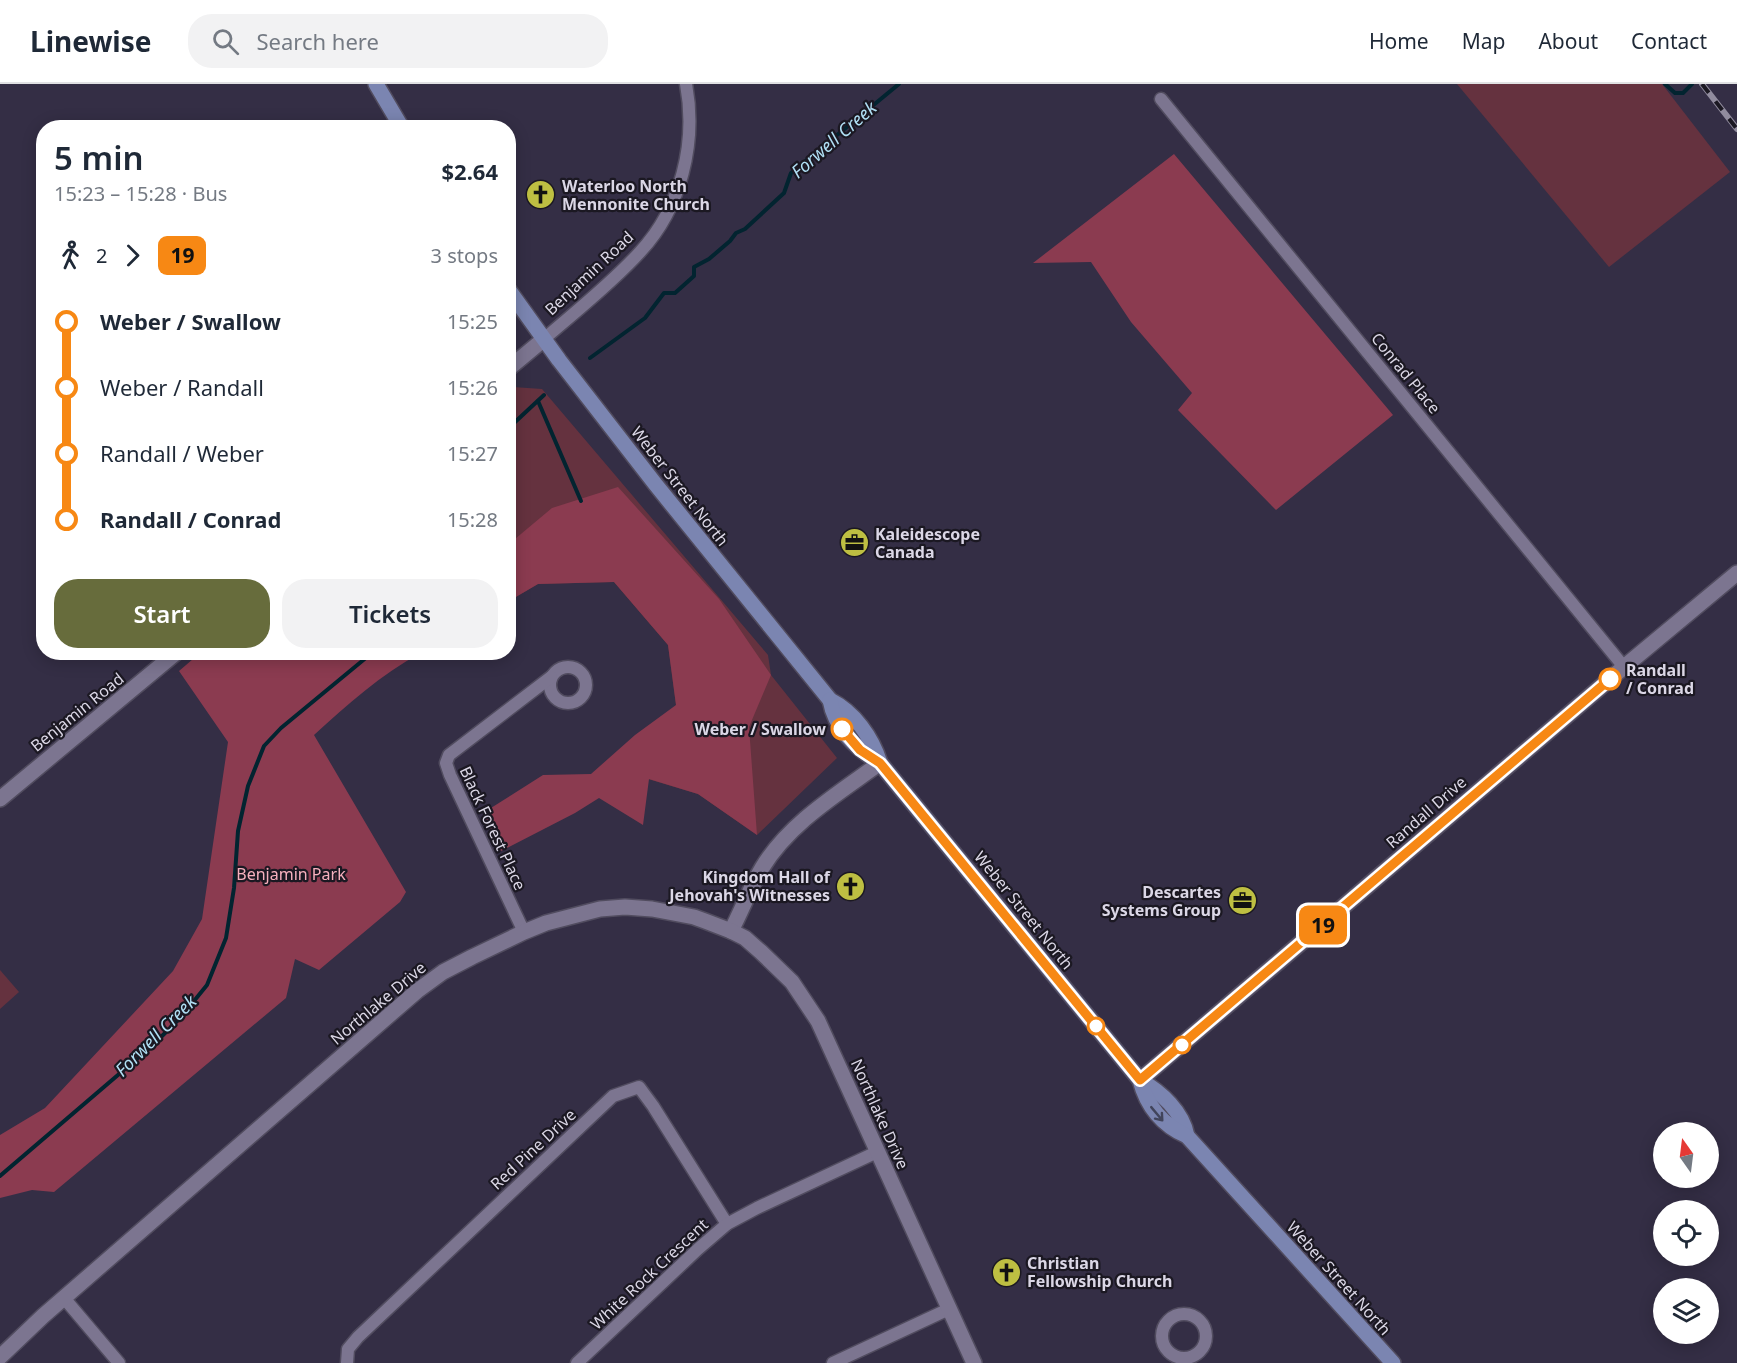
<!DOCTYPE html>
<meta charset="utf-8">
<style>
body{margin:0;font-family:"Noto Sans",sans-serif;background:#f2f2f3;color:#1f2937;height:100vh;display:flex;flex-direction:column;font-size:22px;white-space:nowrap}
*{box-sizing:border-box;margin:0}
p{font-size:20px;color:#747a83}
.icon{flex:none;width:33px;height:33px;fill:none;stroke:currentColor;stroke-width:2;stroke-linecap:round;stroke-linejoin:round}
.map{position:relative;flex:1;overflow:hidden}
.side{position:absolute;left:36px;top:36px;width:480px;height:540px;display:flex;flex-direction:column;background:#fff;border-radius:24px;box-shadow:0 3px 15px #0003}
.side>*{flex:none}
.badge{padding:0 12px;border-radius:9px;font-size:21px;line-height:39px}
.needle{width:39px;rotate:346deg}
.fabs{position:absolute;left:1653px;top:1038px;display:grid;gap:12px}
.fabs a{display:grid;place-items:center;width:66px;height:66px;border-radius:50%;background:#fff;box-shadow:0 3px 15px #0003;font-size:30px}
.map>.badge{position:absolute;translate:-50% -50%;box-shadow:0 0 0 3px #fff}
.legs{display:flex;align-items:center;gap:9px;height:66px;padding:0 18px;font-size:20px}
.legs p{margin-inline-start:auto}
.headline{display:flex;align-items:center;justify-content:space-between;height:102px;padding:0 18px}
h1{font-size:33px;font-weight:600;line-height:45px}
.action{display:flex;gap:12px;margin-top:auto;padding:12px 18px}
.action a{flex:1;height:69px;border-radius:24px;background:#676c3c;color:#fff;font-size:24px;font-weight:600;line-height:69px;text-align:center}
.action a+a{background:#f2f2f3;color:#1f2937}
ul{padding:0 18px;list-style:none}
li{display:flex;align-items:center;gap:21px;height:66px;font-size:22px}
li i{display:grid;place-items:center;width:9px;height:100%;margin:0 8px;background:currentColor}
li i::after{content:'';width:15px;height:15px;margin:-8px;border:4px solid;border-radius:50%;background:#fff}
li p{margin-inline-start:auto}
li:first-child i{background:linear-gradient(#0000 50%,currentColor 0)}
li:last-child i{background:linear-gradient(currentColor 50%,#0000 0)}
header{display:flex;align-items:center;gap:36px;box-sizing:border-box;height:84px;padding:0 30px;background:#fff;border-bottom:2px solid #e0e1e3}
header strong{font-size:28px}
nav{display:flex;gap:33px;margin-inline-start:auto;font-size:21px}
.search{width:420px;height:54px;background:#f2f2f3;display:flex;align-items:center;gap:15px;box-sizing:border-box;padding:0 21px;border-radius:24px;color:#747a83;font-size:22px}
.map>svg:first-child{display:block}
.green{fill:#65323f}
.forest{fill:#8b3b50}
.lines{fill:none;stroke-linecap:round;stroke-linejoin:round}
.stream{stroke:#022430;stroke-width:4}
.minor-casing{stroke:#514c5f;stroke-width:15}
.tertiary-casing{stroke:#514c5f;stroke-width:18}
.secondary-casing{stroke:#514c5f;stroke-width:18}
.minor{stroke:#7c7590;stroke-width:12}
.tertiary{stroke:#7c7590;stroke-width:15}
.secondary{stroke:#7b85b1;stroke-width:15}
.rail-casing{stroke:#918c9e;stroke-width:6}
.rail{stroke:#1b1822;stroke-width:4;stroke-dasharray:11;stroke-linecap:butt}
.oneway{stroke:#41445b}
.line-1-casing{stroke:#fff;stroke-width:14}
.line-1{stroke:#f78814;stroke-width:9}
.stop-1-dot{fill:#fff;stroke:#f78814;stroke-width:3}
.labels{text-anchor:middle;stroke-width:4.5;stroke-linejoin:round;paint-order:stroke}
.poi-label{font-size:16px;font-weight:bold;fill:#dbd7e6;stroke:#1b1822;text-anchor:start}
.street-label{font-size:16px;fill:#dbd7e6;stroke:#1b1822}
.stop-label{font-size:16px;font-weight:bold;fill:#dbd7e6;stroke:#1b1822;text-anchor:start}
.park-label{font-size:16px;fill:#f7b0be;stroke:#1b1822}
.water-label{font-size:18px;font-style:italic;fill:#b0dff4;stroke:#1b1822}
</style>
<header>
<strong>Linewise</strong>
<div class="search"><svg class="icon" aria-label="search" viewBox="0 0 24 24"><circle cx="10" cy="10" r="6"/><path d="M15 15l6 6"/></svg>Search here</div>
<nav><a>Home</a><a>Map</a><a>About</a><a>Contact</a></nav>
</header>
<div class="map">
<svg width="1737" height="1279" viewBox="0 0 1737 1279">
<rect width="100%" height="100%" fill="#342e45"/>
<!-- green -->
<g class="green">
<polygon points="1457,0 1662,0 1730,88 1609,183"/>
<polygon points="513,303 542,305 768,571 771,591 837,674 757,751 698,710 648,695 676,621 668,561 614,498 538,500 509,517 509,307"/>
<polygon points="0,886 19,908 0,925"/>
</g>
<!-- forest -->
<g class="forest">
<polygon points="1174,70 1393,331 1276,426 1178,326 1192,309 1131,238 1091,178 1033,179"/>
<polygon points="618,403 719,515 771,591 749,643 757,751 698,710 649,695 643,741 599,714 575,729 501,767 483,729 543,691 591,690 635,651 676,621 668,561 614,498 538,500 509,517 509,460 552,424"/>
<path d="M 200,569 L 421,569 C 381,590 347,621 314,651 L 406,808 L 400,818 L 319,886 L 295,875 L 286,914 L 54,1108 L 32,1106 L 0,1114 L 0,1051 L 45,1024 L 173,887 L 202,835 L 228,658 L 179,587 Z"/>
</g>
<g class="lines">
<!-- stream -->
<g class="stream">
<polyline points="1665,0 1675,9 1683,9 1692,0"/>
<polyline points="590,274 645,234 664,209 675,209 694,192 694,183 709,175 730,157 736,149 745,145 784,109 791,89 899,0"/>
<polyline points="538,317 581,417"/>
<polyline points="508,347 514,339 544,311"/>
<polyline points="0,1092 153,961 181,933 207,901 226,854 234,804 238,747 248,702 264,662 281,644 373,568"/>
</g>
<defs>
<g id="minor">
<polyline points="1161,15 1624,583"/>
<path d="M 544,255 C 575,228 612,199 640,168 C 681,124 697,59 686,0"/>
<circle cx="568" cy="601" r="18"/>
<polyline points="524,848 450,691 446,679 449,671 551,593"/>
<polyline points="64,1214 119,1279"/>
<circle cx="1184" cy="1252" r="22"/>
<polyline points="347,1279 348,1265 358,1253 613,1012 639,1003 653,1022 727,1140"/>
<polyline points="577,1279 698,1165 727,1140 757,1124 877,1068"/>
<polyline points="833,1279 949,1225"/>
</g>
<g id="tertiary">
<polyline points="508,285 544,255"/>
<polyline points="0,715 177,568"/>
<path d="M 731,847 C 742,826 750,804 762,784 C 789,739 839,709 880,679"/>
<polyline points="1140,996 1624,583 1737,489"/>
<polyline points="0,1273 43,1232 417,907 443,888 472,873 524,848 546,839 600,825 625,823 652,825 694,833 705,837 731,847 745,854 761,868 792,898 818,937 974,1279"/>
</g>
<g id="secondary">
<polyline points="376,0 402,44"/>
<path d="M 508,205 L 559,276 L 656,401 L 830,616 C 854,628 872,653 880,679"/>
<path d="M 830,616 C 835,645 856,664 880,679 L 1140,996 C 1161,1008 1183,1028 1187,1052"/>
<path d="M 1140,996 C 1147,1023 1162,1041 1187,1052 L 1393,1279"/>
</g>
</defs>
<!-- minor casing -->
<use href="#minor" class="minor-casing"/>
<!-- tertiary casing -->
<use href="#tertiary" class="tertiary-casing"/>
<!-- secondary casing -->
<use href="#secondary" class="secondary-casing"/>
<!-- minor -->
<use href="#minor" class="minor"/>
<!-- tertiary -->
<use href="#tertiary" class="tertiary"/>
<!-- secondary -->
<use href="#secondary" class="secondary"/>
<defs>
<polyline id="rail" points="1702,0 1737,45"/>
</defs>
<!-- rail casing -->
<use href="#rail" class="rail-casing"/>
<!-- rail -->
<use href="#rail" class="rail"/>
</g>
<!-- one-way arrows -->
<defs><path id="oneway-shaft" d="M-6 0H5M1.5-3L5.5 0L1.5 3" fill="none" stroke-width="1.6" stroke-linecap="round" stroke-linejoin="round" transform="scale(1.5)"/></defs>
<use class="oneway" href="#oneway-shaft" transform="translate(1157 1030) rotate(50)"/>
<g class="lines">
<defs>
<polyline id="line-1" points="842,645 860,666 880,679 1140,996 1610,595"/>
</defs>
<!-- line-1 casing -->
<use href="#line-1" class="line-1-casing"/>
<!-- line-1 -->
<use href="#line-1" class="line-1"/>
</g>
<!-- icons -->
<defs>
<symbol id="church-disc" viewBox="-11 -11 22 22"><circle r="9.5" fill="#bebf42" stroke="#1b1822"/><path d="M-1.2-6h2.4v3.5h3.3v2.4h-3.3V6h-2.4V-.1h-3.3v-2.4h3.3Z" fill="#111"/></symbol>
<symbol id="office-disc" viewBox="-11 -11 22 22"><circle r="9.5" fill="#bebf42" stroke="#1b1822"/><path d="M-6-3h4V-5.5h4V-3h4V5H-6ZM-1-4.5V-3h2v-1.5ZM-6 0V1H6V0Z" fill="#111"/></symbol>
</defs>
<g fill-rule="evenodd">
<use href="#church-disc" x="524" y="94" width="33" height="33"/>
<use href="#office-disc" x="838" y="442" width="33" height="33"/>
<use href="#church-disc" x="834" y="786" width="33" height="33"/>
<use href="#office-disc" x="1226" y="800" width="33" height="33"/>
<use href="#church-disc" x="990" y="1172" width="33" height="33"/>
</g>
<!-- markers -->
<g class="stop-1-dot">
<circle cx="1610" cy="595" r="10"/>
<circle cx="842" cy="645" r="10"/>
<circle cx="1096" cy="942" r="8"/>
<circle cx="1182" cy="961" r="8"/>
</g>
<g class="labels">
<!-- poi labels -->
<g class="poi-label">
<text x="562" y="108">Waterloo North<tspan x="562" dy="18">Mennonite Church</tspan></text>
<text x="875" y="456">Kaleidescope<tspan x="875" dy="18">Canada</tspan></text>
<text x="830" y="799" text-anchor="end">Kingdom Hall of<tspan x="830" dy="18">Jehovah's Witnesses</tspan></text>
<text x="1221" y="814" text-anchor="end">Descartes<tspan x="1221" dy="18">Systems Group</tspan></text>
<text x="1027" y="1185">Christian<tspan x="1027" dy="18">Fellowship Church</tspan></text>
</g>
<!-- street labels -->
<g class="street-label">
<text transform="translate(589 189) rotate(-43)" y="6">Benjamin Road</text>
<text transform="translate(1406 289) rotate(51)" y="6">Conrad Place</text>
<text transform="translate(680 402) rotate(52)" y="6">Weber Street North</text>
<text transform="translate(77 628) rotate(-39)" y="6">Benjamin Road</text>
<text transform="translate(1426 728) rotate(-41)" y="6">Randall Drive</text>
<text transform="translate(493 744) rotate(65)" y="6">Black Forest Place</text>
<text transform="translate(1024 826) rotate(51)" y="6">Weber Street North</text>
<text transform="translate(378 919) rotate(-40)" y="6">Northlake Drive</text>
<text transform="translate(880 1030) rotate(66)" y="6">Northlake Drive</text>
<text transform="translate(533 1065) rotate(-43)" y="6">Red Pine Drive</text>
<text transform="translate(649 1190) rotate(-43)" y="6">White Rock Crescent</text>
<text transform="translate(1339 1194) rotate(48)" y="6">Weber Street North</text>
</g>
<!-- stop labels -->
<g class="stop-label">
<text x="1626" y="592">Randall<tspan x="1626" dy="18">/ Conrad</tspan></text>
<text x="826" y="651" text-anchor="end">Weber / Swallow</text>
</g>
<!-- park labels -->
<g class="park-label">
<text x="291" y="796">Benjamin Park</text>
</g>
<!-- water labels -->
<g class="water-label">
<text transform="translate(834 56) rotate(-41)" y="6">Forwell Creek</text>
<text transform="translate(156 952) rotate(-45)" y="6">Forwell Creek</text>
</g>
</g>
</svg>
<div class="fabs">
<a><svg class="needle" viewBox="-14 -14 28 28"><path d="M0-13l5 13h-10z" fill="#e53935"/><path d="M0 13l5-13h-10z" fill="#747a83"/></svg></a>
<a><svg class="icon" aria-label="locate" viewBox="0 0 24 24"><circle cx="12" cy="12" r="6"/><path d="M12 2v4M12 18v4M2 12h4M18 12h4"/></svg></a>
<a><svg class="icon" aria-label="layers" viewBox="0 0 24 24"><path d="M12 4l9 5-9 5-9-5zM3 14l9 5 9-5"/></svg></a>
</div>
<b class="badge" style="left:1323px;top:841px;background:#f78814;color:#111">19</b>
<section class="side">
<div class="headline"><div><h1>5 min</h1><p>15:23 – 15:28 · Bus</p></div><b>$2.64</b></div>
<div class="legs"><svg class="icon" aria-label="walk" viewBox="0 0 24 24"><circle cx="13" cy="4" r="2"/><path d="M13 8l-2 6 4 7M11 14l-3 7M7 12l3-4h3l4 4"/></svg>2<svg class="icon" aria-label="forward" viewBox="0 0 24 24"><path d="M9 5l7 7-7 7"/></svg><b class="badge" style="background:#f78814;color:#111">19</b><p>3 stops</p></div>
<ul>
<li><i style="color:#f78814"></i><b>Weber / Swallow</b><p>15:25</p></li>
<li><i style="color:#f78814"></i><span>Weber / Randall</span><p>15:26</p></li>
<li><i style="color:#f78814"></i><span>Randall / Weber</span><p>15:27</p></li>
<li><i style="color:#f78814"></i><b>Randall / Conrad</b><p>15:28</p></li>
</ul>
<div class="action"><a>Start</a><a>Tickets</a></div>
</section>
</div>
